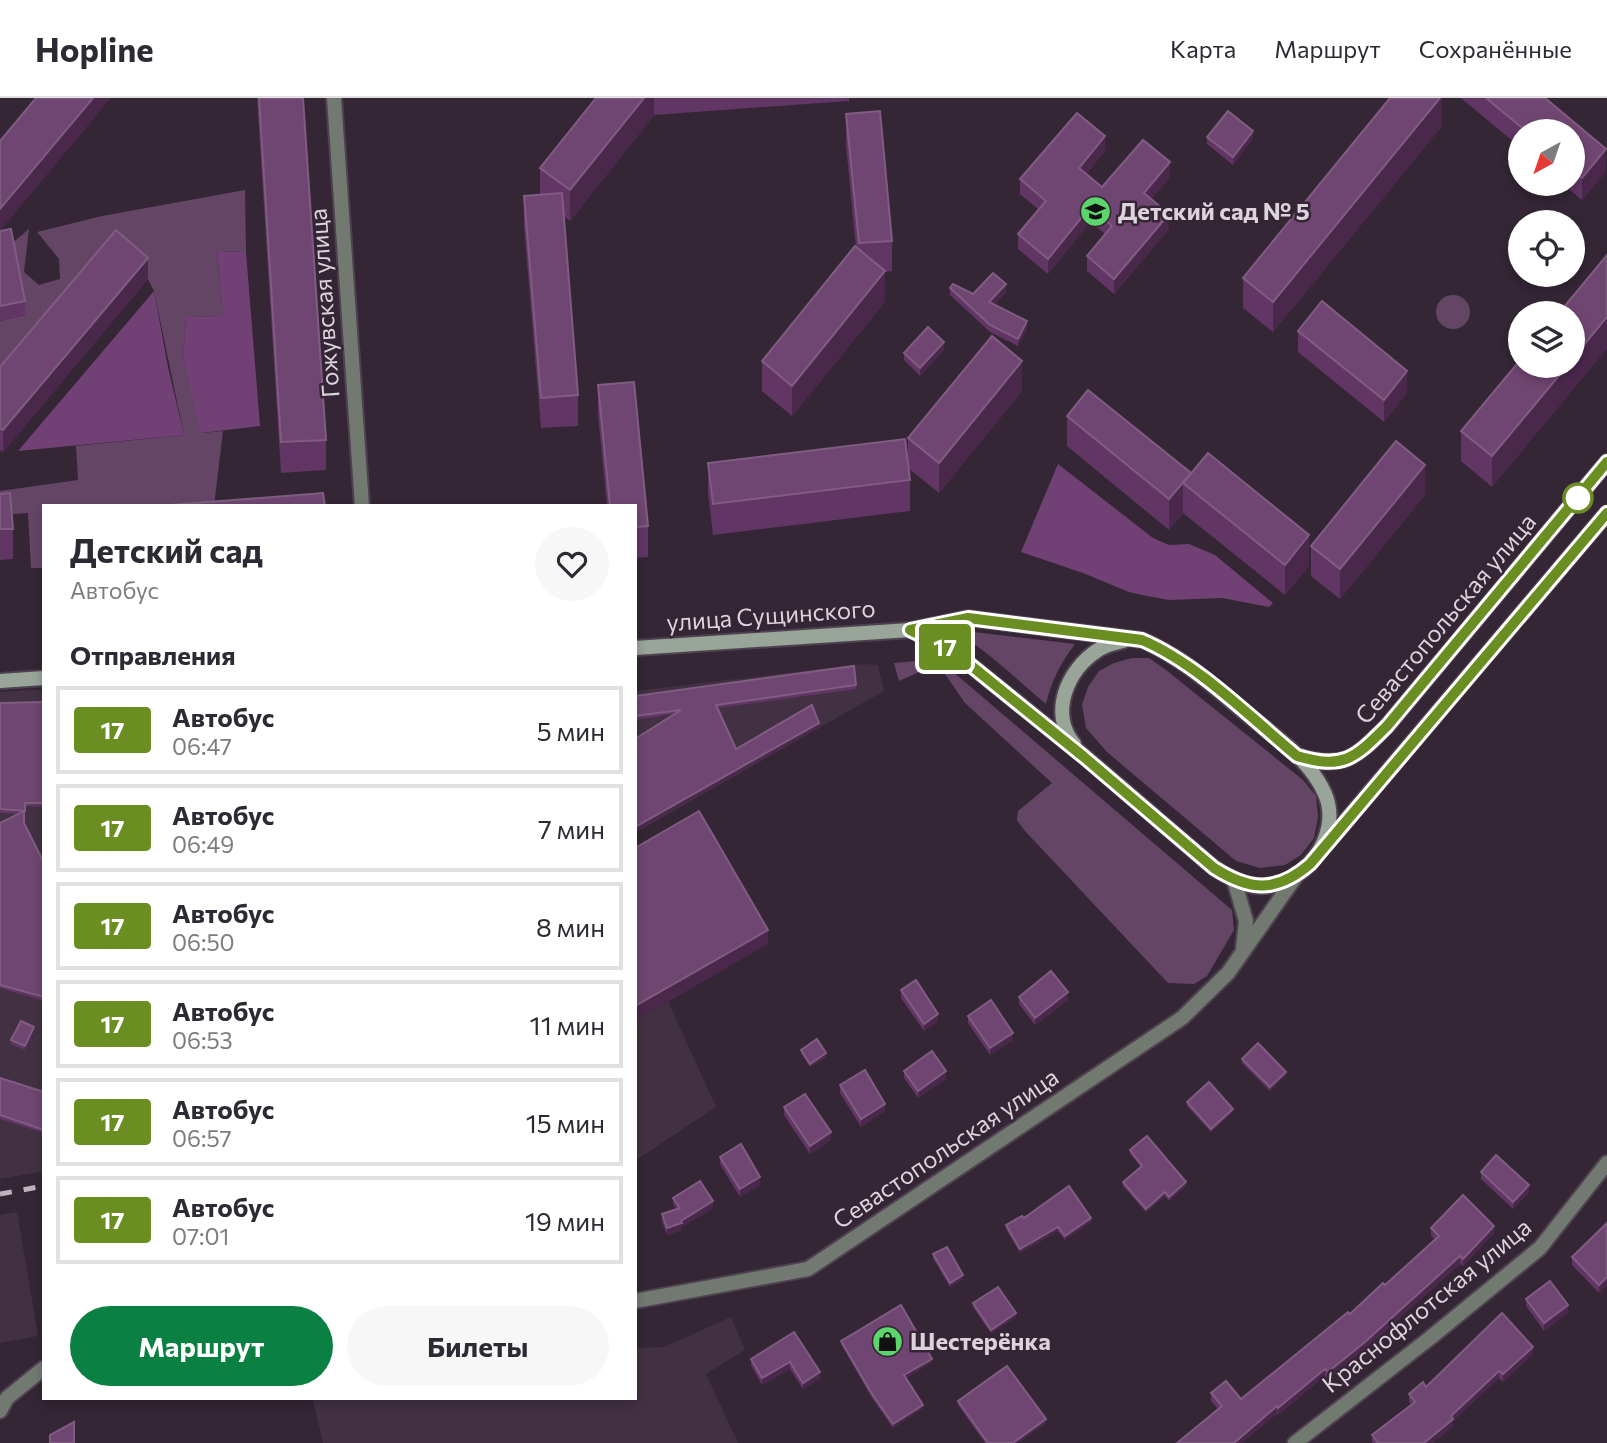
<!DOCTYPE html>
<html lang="ru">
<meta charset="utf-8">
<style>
body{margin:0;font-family:Commissioner,sans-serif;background:#f7f7f7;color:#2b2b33;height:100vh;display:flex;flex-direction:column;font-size:26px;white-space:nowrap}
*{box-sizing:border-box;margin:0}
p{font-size:23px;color:#7c7c81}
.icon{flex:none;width:38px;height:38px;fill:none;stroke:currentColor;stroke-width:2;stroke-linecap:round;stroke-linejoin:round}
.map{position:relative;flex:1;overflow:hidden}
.panel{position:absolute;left:42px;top:406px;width:595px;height:896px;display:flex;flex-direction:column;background:#fff;border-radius:0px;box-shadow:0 4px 10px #0003}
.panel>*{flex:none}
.badge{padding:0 14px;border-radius:5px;font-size:24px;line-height:46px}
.needle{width:46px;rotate:220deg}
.fabs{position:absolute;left:1508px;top:21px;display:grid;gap:14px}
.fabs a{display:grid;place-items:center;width:77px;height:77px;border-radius:50%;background:#fff;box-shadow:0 4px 10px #0003;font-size:35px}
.map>.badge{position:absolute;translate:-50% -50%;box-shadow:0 0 0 4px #fff}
h2{padding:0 28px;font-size:26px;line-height:63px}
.round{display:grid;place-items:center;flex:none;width:74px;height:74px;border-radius:37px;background:#f7f7f7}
.summary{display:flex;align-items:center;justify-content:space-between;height:119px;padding:0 28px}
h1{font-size:33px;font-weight:700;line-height:52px}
.cta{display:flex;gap:14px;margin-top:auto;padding:14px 28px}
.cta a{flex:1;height:80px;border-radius:42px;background:#0b8043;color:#fff;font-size:28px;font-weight:700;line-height:80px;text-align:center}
.cta a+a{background:#f7f7f7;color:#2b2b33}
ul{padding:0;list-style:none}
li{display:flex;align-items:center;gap:21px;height:88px;margin:0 14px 10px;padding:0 14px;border:4px solid #e1e1e2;border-radius:0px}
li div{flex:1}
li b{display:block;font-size:26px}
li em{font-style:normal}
li .badge{min-width:77px;font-weight:700;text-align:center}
header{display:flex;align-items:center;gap:42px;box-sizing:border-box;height:98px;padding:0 35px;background:#fff;border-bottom:2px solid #e1e1e2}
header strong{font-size:33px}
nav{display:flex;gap:38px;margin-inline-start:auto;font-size:24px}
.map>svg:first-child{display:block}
.built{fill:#423143}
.green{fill:#654566}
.forest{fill:#714175}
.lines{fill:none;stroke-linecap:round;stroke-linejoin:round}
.street-casing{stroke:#4f4250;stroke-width:18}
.secondary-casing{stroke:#4f4250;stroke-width:18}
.street{stroke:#717971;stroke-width:14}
.secondary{stroke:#98a598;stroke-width:14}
.rail{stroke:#bdb2bd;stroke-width:5;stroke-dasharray:12 12;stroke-linecap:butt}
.wall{fill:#613564}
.shaded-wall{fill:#4a284c}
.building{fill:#6f4671;stroke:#805c82;stroke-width:2}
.line-casing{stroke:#fff;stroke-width:16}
.line{stroke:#6b8e23;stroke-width:10}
.stop-dot{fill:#fff;stroke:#6b8e23;stroke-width:3.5}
.labels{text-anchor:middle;stroke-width:5;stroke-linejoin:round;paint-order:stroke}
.poi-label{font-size:24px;font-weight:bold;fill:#ddd3dd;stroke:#342635;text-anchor:start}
.street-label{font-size:24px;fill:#ddd3dd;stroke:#342635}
</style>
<header>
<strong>Hopline</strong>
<nav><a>Карта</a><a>Маршрут</a><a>Сохранённые</a></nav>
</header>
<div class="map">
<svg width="1607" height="1345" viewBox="0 0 1607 1345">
<rect width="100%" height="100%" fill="#342635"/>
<!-- built -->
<g class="built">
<polygon points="863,566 878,567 884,593 635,735 635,593"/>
<polygon points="44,591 44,1073 0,1081 0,594"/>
<polygon points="635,831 716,1009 635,1063"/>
<polygon points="17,1114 38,1238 0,1245 0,1117"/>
<polygon points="731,1219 745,1252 706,1276 738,1345 323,1345 313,1302 635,1300 635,1250 664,1249"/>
</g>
<!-- green -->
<g class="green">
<polygon points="245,92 246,154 217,153 223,218 186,219 183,261 202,335 223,333 214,408 44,408 44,470 31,470 28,415 0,417 0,393 78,382 76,348 184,337 154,193 148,181 0,290 0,223 25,217 11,146 29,131 24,174 39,187 60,181 59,161 37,134 102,118"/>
<circle cx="1453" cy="214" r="17"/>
<path d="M 948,531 L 1075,546 C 1060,566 1052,582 1046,606 C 1015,581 985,548 948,531 Z"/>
<polygon points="1132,560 1149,560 1166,572 1303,682 1316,698 1318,719 1314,740 1301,757 1285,767 1260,770 1236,763 1107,654 1086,630 1082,607 1088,589 1099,573 1114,565"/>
<polygon points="938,561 1232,812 1234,832 1207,878 1194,886 1168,885 1025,733 1017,722 1018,713 1052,685 965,605 938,566 899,583 894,565"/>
</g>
<!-- forest -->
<g class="forest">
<polygon points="217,153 246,154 260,328 201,335 183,261 186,219 223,218"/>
<polygon points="154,193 168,269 184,337 18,353"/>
<polygon points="1058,366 1153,440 1169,447 1189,446 1215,457 1273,505 1269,509 1222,500 1169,502 1147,498 1129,494 1083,475 1021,454"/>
</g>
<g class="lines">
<defs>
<g id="street">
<polyline points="334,0 362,408"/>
<polyline points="1234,782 1246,823 1243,850"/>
<polyline points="635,1203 808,1171 1182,920 1228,875 1296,778"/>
<polyline points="0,1313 7,1300 44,1270"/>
<polyline points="1295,1345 1430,1240 1540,1150 1607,1065"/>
</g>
<g id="secondary">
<path d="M 635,550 L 910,532 L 968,520 L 1142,542 C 1183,559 1214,589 1247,616 C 1275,639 1310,661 1325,696 C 1343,737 1303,792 1258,788 C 1241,787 1228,778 1214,770 L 1085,659 L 953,553 L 910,532"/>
<polyline points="0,583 44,580"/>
<path d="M 1074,646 C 1049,615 1067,572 1098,552 C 1105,547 1115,545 1123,543"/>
<path d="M 1298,658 C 1344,672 1355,660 1387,628 L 1607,364"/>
<polyline points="1326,746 1607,415"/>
</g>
</defs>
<!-- street casing -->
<use href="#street" class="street-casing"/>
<!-- secondary casing -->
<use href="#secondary" class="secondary-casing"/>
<!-- street -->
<use href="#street" class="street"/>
<!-- secondary -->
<use href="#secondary" class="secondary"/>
<!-- rail -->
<polyline class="rail" points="0,1096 44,1088"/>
</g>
<!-- wall -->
<g class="wall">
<polygon points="257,0 303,0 326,342 326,372 281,375"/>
<polygon points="596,0 849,0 849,3 654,17 570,123 564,118 578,297 578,328 541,330 524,129 524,98 540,97 540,70"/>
<polygon points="1442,0 1442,28 1273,234 1243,210 1243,180"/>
<polygon points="1461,0 1545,0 1606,51 1606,73 1582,102 1563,86 1573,86 1573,33 1521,33 1521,50"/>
<polygon points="846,16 892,143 892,173 885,174 885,204 792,318 762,293 762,263 856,150 846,47"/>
<polygon points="1207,39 1253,40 1233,67 1207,46"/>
<polygon points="1105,53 1086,76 1102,89 1170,79 1151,101 1169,131 1114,196 1087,173 1087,158 1105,136 1090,124 1048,176 1018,151 1018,136 1039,112 1020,96 1020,81"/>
<polygon points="0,133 25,203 25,217 0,223"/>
<polygon points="1607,157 1607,250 1492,389 1461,363 1461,333"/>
<polygon points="148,181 3,354 0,352 0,269"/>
<polygon points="950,190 973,196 1006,194 994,207 1027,231 1018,248 990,234 950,197"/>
<polygon points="1298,233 1407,295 1384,324 1298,254"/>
<polygon points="944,252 920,278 904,262 904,255"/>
<polygon points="598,287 648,428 648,459 635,460 635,408 607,408 598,317"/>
<polygon points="1022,293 939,395 908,370 910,382 910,413 713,437 708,395 708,365 908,369 908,340"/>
<polygon points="1067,318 1191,376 1309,468 1285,497 1183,415 1169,432 1067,348"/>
<polygon points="0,396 13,431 13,461 0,462"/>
<polygon points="1425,397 1340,501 1311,478 1311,448"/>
<polygon points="856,587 856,591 718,610 736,651 819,629 635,733 635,641 674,616 635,622 635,598"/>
<polygon points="44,604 44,709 25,708 24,725 44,765 44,903 0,890 0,725 19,716 0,715 0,605"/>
<polygon points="901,892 938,923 924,933 901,900"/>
<polygon points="1019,899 1068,902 1035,927 1019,906"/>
<polygon points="968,918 1013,942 990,957 968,925"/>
<polygon points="34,933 25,952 11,946 11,942"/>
<polygon points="801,952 826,959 810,969 801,955"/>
<polygon points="1242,961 1286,977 1270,993 1242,965"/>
<polygon points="904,973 946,981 918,1000 904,980"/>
<polygon points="0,980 44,994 44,1035 0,1021"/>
<polygon points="840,987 885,1013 861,1029 840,995"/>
<polygon points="1187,1004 1233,1014 1211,1034 1187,1008"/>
<polygon points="784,1009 831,1042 810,1056 784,1017"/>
<polygon points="1130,1052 1186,1088 1169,1103 1165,1098 1146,1114 1123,1088 1123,1084 1141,1069 1130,1056"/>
<polygon points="720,1059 760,1087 740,1099 720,1066"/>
<polygon points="1481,1074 1529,1094 1513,1111 1481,1081"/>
<polygon points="673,1100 713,1110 682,1129 682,1132 667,1137 662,1123 662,1116 676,1111 673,1106"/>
<polygon points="1024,1120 1091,1124 1065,1142 1058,1133 1020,1155 1006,1131 1006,1127"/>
<polygon points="1607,1125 1607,1187 1599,1195 1572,1167 1572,1159"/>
<polygon points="1431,1130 1494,1135 1463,1168 1460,1166 1365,1251 1328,1282 1325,1278 1278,1317 1277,1316 1218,1311 1211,1303 1211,1295 1241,1301 1350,1216 1385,1187 1435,1142 1431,1138"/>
<polygon points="933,1156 963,1181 950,1189 933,1160"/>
<polygon points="1526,1201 1568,1215 1544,1233 1526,1208"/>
<polygon points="973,1205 1016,1219 991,1235 973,1209"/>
<polygon points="794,1234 820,1281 803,1291 790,1271 762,1287 751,1267 751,1261"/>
<polygon points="841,1243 932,1264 906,1280 923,1310 893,1330 872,1300 841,1246"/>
<polygon points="1533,1256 1503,1284 1499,1280 1453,1323 1453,1328 1433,1345 1372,1345 1372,1337 1412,1307 1409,1304 1409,1296 1426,1289"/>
<polygon points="958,1303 1046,1325 1018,1345 985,1345 958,1307"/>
</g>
<!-- shaded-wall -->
<g class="shaded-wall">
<polygon points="93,0 111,0 0,133 0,111"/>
<polygon points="644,0 654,0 654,17 570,123 570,92"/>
<polygon points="1440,0 1442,0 1442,28 1273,234 1273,204"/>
<polygon points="1253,33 1253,40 1233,67 1233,59"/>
<polygon points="1105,38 1105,53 1079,84 1079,70"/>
<polygon points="1606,51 1606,73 1582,102 1582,80"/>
<polygon points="1170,64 1170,79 1144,110 1144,95"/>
<polygon points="1090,109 1090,124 1048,176 1048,161"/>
<polygon points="1169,116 1169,131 1114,196 1114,181"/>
<polygon points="148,160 148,181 3,354 3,332"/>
<polygon points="885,173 885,204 792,318 792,288"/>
<polygon points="1006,186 1006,194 989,212 989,204"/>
<polygon points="1607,219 1607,250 1492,389 1492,358 1567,268 1573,268 1573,260"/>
<polygon points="1027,223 1027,231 1018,248 1018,241"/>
<polygon points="944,244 944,252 920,278 920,270"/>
<polygon points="1022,263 1022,293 939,395 939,365"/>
<polygon points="1407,273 1407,295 1384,324 1384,302"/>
<polygon points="1425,367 1425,397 1340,501 1340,471"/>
<polygon points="1183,385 1183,415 1169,432 1169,401"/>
<polygon points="1309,437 1309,468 1285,497 1285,467"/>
<polygon points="819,625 819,629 635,733 635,729"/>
<polygon points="768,832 768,846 635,923 635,908"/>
<polygon points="1068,894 1068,902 1035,927 1035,920"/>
<polygon points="938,916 938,923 924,933 924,926"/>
<polygon points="34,929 34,933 25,952 25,948"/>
<polygon points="1013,935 1013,942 990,957 990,950"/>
<polygon points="826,955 826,959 810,969 810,966"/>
<polygon points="946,973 946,981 918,1000 918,993"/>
<polygon points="1286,974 1286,977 1270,993 1270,989"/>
<polygon points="885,1006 885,1013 861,1029 861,1021"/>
<polygon points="1233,1011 1233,1014 1211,1034 1211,1031"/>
<polygon points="831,1034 831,1042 810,1056 810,1048"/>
<polygon points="760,1079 760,1087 740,1099 740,1091"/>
<polygon points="1186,1084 1186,1088 1169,1103 1169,1099"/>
<polygon points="1529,1087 1529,1094 1513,1111 1513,1104"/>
<polygon points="1165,1094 1165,1098 1146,1114 1146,1111"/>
<polygon points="713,1103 713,1110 682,1129 682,1132 667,1137 667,1130 681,1123"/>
<polygon points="1091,1120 1091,1124 1065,1142 1065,1138"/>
<polygon points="1494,1128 1494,1135 1463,1168 1463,1161"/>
<polygon points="1058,1129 1058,1133 1020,1155 1020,1151"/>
<polygon points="1460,1158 1460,1166 1365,1251 1328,1282 1328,1274"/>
<polygon points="963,1177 963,1181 950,1189 950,1185"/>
<polygon points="1607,1179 1607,1187 1599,1195 1599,1187"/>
<polygon points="1568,1207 1568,1215 1544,1233 1544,1225"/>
<polygon points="1016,1215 1016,1219 991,1235 991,1232"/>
<polygon points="1533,1249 1533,1256 1503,1284 1503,1276"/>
<polygon points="932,1261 932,1264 904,1281 904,1277"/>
<polygon points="790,1264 790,1271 762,1287 762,1280"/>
<polygon points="1325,1271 1325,1278 1278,1317 1278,1310"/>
<polygon points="1499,1273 1499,1280 1453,1323 1453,1328 1433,1345 1424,1345 1451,1318"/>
<polygon points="820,1274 820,1281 803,1291 803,1285"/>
<polygon points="923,1307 923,1310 893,1330 893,1326"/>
<polygon points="1277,1308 1277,1316 1242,1345 1234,1345"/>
<polygon points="1046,1321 1046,1325 1018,1345 1013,1345"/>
</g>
<!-- building -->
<g class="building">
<polygon points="36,0 93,0 0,111 0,43"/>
<polygon points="259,0 303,0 326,342 281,344"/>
<polygon points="596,0 644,0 570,92 540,70"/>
<polygon points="1390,0 1440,0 1273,204 1243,180"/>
<polygon points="1486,0 1545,0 1606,51 1582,80 1573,73 1573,33 1526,33"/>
<polygon points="880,13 892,143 859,145 846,16"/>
<polygon points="1228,13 1253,33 1233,59 1207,39"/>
<polygon points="1077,15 1105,38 1079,70 1102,89 1143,42 1170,64 1144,95 1169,116 1114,181 1087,158 1112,128 1090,109 1048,161 1018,136 1046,103 1020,81"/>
<polygon points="562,95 578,297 541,300 524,98"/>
<polygon points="11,131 25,203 0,208 0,133"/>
<polygon points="116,132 148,160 3,332 0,330 0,269"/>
<polygon points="855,148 885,173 792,288 762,263"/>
<polygon points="1607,157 1607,219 1573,260 1573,215 1559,215"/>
<polygon points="993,175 1006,186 989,204 1027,223 1018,241 990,227 950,190 953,186 973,196"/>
<polygon points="1322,203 1407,273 1384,302 1298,233"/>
<polygon points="928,229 944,244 920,270 904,255"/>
<polygon points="992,238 1022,263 939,365 908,340"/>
<polygon points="1521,261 1521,268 1567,268 1492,358 1461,333"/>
<polygon points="634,284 648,428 635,429 635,408 610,408 598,287"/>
<polygon points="1088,292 1191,375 1169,401 1067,318"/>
<polygon points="905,341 910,382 713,406 708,365"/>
<polygon points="1396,343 1425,367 1340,471 1311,448"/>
<polygon points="1208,355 1309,437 1285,467 1183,385"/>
<polygon points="10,395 13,431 0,431 0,396"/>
<polygon points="323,395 325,408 157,408"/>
<polygon points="854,568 856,587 716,607 736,651 812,607 819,625 635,729 635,641 681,612 635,618 635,598"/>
<polygon points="44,604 44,705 25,705 25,713 0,711 0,605"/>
<polygon points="24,713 24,725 44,765 44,899 0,887 0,725"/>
<polygon points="699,713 768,832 635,908 635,750"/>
<polygon points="1051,873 1068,894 1035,920 1019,899"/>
<polygon points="916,882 938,916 924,926 901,892"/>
<polygon points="991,902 1013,935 990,950 968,918"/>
<polygon points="21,923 34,929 25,948 11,942"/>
<polygon points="817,941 826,955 810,966 801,952"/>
<polygon points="1258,945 1286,974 1270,989 1242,961"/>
<polygon points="932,953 946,973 918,993 904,973"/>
<polygon points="865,972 885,1006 861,1021 840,987"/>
<polygon points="0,980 44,994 44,1032 0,1017"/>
<polygon points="1209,984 1233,1011 1211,1031 1187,1004"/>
<polygon points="805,996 831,1034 810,1048 784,1009"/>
<polygon points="1147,1038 1186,1084 1169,1099 1165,1094 1146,1111 1123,1084 1142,1068 1130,1052"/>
<polygon points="741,1046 760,1079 740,1091 720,1059"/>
<polygon points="1496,1057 1529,1087 1513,1104 1481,1074"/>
<polygon points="700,1083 713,1103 681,1123 682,1125 667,1130 662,1116 680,1110 673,1100"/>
<polygon points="1069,1088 1091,1120 1065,1138 1058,1129 1020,1151 1006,1127 1022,1118 1024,1120"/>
<polygon points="1463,1097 1494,1128 1463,1161 1460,1158 1365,1244 1328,1274 1325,1271 1278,1310 1277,1308 1234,1345 1177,1345 1222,1308 1211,1295 1226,1283 1241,1301 1348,1214 1350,1216 1383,1185 1385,1187 1439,1138 1431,1130"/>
<polygon points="1607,1125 1607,1179 1599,1187 1572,1159"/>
<polygon points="947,1149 963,1177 950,1185 933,1156"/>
<polygon points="1550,1183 1568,1207 1544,1225 1526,1201"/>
<polygon points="998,1189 1016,1215 991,1232 973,1205"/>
<polygon points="901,1207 932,1261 904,1277 923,1307 893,1326 872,1296 841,1243"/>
<polygon points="1502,1215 1533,1249 1503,1276 1499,1273 1451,1318 1453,1321 1424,1345 1378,1345 1372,1337 1415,1304 1409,1296 1423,1284 1426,1289"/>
<polygon points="794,1234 820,1274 803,1285 790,1264 762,1280 751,1261"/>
<polygon points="1007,1268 1046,1321 1013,1345 988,1345 958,1303"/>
<polygon points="74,1324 74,1345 50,1345 50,1337"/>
</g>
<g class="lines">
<defs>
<path id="line" d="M 1607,364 L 1387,628 C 1355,660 1344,672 1297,658 C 1250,619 1198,566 1142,542 L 968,520 L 910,532 L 953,553 L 1084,659 L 1214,770 C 1250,793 1276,795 1310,766 L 1607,415"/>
</defs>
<!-- line casing -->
<use href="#line" class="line-casing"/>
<!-- line -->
<use href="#line" class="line"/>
</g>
<!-- icons -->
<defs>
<symbol id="school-disc" viewBox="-11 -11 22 22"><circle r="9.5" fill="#5dd56d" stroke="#342635"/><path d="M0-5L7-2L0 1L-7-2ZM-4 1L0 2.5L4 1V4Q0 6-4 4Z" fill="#111"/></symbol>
<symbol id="shop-disc" viewBox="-11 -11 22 22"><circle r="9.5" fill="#5dd56d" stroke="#342635"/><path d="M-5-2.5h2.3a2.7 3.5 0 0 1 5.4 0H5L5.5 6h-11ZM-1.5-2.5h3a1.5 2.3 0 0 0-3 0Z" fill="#111"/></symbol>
</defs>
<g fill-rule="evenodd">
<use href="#school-disc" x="1078" y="96" width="35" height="35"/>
<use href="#shop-disc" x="870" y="1226" width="35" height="35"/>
</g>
<!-- markers -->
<circle class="stop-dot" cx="1578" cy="400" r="14"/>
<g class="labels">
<!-- poi labels -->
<g class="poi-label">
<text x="1118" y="122">Детский сад № 5</text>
<text x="910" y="1252">Шестерёнка</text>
</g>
<!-- street labels -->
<g class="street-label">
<text transform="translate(325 205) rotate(-94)" y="8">Гожувская улица</text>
<text transform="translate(771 518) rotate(-4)" y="8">улица Сущинского</text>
<text transform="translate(1446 521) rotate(-50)" y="8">Севастопольская улица</text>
<text transform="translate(946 1051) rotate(-34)" y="8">Севастопольская улица</text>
<text transform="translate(1427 1208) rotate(-39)" y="8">Краснофлотская улица</text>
</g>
</g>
</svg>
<div class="fabs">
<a><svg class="needle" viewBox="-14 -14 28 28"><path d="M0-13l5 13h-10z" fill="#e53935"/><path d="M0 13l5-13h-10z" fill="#7c7c81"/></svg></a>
<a><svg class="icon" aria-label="locate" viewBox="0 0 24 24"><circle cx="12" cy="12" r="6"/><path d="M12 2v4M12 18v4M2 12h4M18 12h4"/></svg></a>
<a><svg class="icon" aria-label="layers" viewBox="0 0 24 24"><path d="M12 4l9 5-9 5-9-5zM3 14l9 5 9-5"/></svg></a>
</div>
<b class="badge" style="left:945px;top:549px;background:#6b8e23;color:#fff">17</b>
<section class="panel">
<div class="summary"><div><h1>Детский сад</h1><p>Автобус</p></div><a class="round"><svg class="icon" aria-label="heart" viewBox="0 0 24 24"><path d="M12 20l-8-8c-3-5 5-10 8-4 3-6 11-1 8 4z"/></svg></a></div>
<h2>Отправления</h2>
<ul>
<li><span class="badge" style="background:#6b8e23;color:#fff">17</span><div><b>Автобус</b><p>06:47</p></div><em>5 мин</em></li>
<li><span class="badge" style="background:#6b8e23;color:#fff">17</span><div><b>Автобус</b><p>06:49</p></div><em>7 мин</em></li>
<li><span class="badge" style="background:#6b8e23;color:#fff">17</span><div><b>Автобус</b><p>06:50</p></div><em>8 мин</em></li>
<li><span class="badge" style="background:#6b8e23;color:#fff">17</span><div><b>Автобус</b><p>06:53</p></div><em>11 мин</em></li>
<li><span class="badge" style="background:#6b8e23;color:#fff">17</span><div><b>Автобус</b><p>06:57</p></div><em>15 мин</em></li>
<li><span class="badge" style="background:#6b8e23;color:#fff">17</span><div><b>Автобус</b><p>07:01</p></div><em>19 мин</em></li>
</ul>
<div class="cta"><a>Маршрут</a><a>Билеты</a></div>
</section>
</div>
